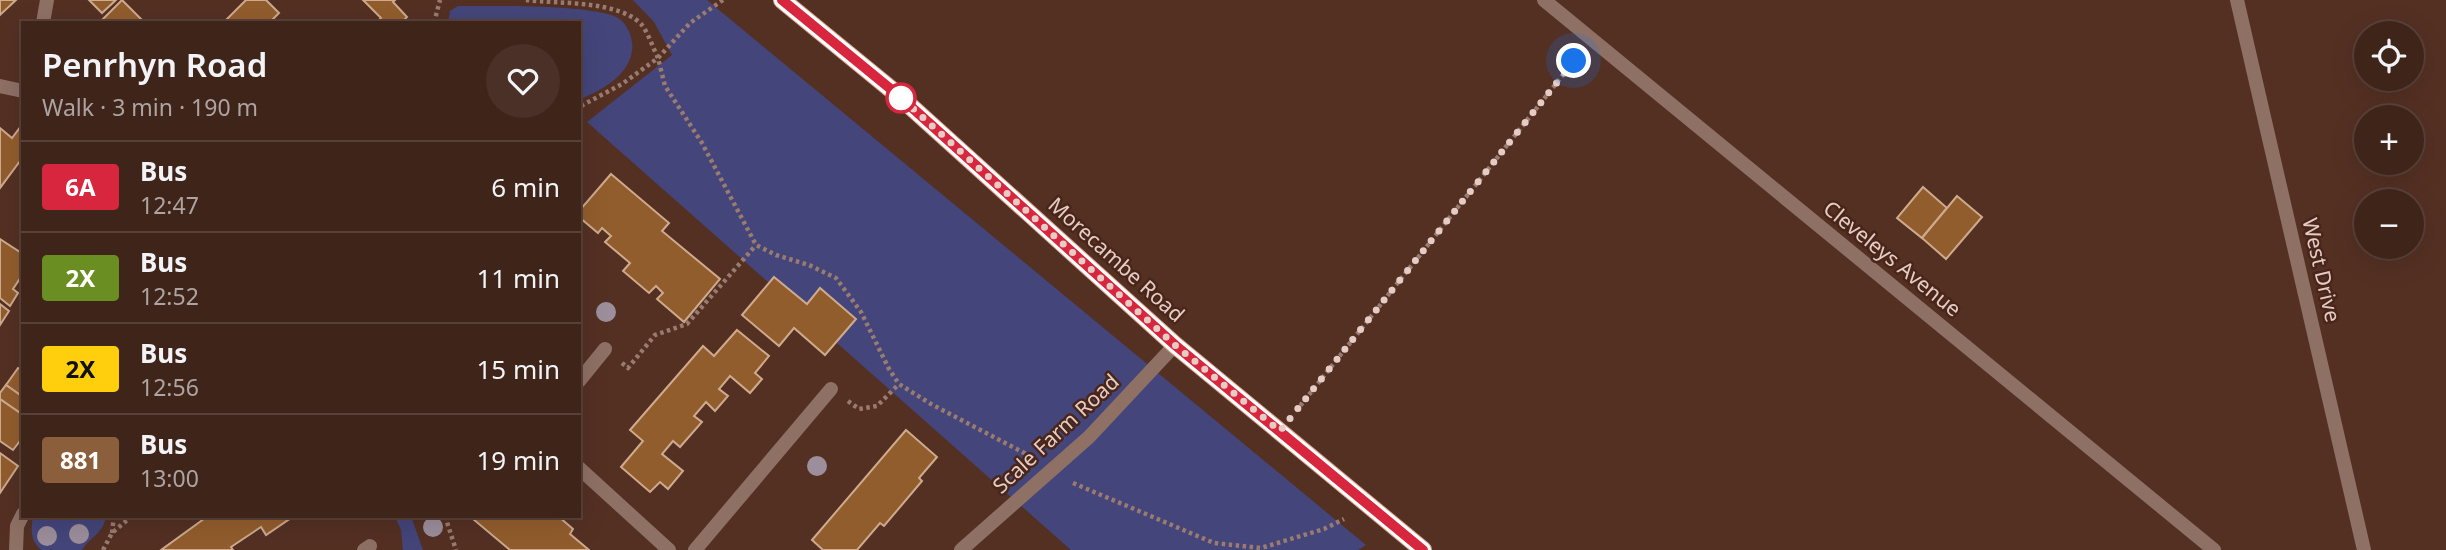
<!DOCTYPE html>
<meta charset="utf-8">
<style>
body{margin:0;font-family:"Noto Sans",sans-serif;background:#4a3027;color:#f1f3f6;height:100vh;display:flex;flex-direction:column;font-size:26px;white-space:nowrap}
*{box-sizing:border-box;margin:0}
p{font-size:23px;color:#ada4a2}
.icon{flex:none;width:38px;height:38px;fill:none;stroke:currentColor;stroke-width:2;stroke-linecap:round;stroke-linejoin:round}
.map{position:relative;flex:1;overflow:hidden}
.details{position:absolute;left:21px;top:21px;width:560px;height:497px;display:flex;flex-direction:column;background:#3f241a;border-radius:0px;box-shadow:0 7px 28px #0002,0 0 0 2px #584139}
.details>*{flex:none}
.badge{padding:0 14px;border-radius:5px;font-size:24px;line-height:46px}
.controls{position:absolute;left:2354px;top:21px;display:grid;gap:14px}
.controls a{display:grid;place-items:center;width:70px;height:70px;border-radius:50%;background:#3f241a;box-shadow:0 7px 28px #0002,0 0 0 2px #584139;font-size:35px}
.you{position:absolute;width:35px;height:35px;margin:-18px;border:5px solid #fff;border-radius:50%;background:#1a73e8;box-shadow:0 0 0 10px #1a73e833}
.map>.badge{position:absolute;translate:-50% -50%;box-shadow:0 0 0 4px #fff}
.round{display:grid;place-items:center;flex:none;width:74px;height:74px;border-radius:37px;background:#4a3027}
.head{display:flex;align-items:center;justify-content:space-between;height:119px;padding:0 21px}
h1{font-size:33px;font-weight:600;line-height:52px}
ul{padding:0;list-style:none}
li{display:flex;align-items:center;gap:21px;height:91px;padding:0 21px;border-top:2px solid #584139}
li div{flex:1}
li b{display:block;font-size:26px}
li em{font-style:normal}
li .badge{min-width:77px;font-weight:700;text-align:center}
.map>svg:first-child{display:block}
.green{fill:#44457a}
.building{fill:#925d2d;stroke:#ceaa8e;stroke-width:2}
.lines{fill:none;stroke-linecap:round;stroke-linejoin:round}
.path{stroke:#997b70;stroke-width:4.5;stroke-dasharray:3.5 3.5;stroke-linecap:butt}
.street{stroke:#8f7065;stroke-width:14}
.primary{stroke:#e1a48e;stroke-width:18}
.tree{fill:#9c8e9b}
.line-casing{stroke:#fff;stroke-width:16}
.line{stroke:#d7263d;stroke-width:10}
.walk{stroke:#e5cdc5;stroke-width:7;stroke-dasharray:0 12.6}
.stop-dot{fill:#fff;stroke:#d7263d;stroke-width:3.5}
.labels{text-anchor:middle;stroke-width:5;stroke-linejoin:round;paint-order:stroke}
.street-label{font-size:21px;fill:#e5cdc5;stroke:#492619}
</style>
<div class="map">
<svg width="2446" height="550" viewBox="0 0 2446 550">
<rect width="100%" height="100%" fill="#543023"/>
<!-- green -->
<g class="green">
<polygon points="633,0 707,0 1366,545 1358,550 1071,550 587,122 672,55 654,22"/>
<path d="M 458,6 C 490,6 594,4 618,18 C 628,24 634,40 632,51 C 628,77 601,90 579,100 L 579,23 L 448,23 L 450,11 Z"/>
<path d="M 33,516 L 106,516 C 104,533 90,537 82,550 L 41,550 C 30,540 31,530 33,516 Z"/>
<polygon points="395,516 411,516 423,550 403,550 401,530"/>
</g>
<!-- building -->
<g class="building">
<polygon points="0,0 16,0 0,15"/>
<polygon points="89,0 116,0 102,13"/>
<polygon points="122,0 145,23 99,23"/>
<polygon points="246,0 266,0 279,13 269,23 223,23"/>
<polygon points="363,0 395,0 393,2 407,17 401,23 376,23 381,18"/>
<polygon points="21,126 23,128 23,157 0,188 0,128 12,138"/>
<polygon points="611,174 669,223 662,231 720,279 684,322 657,299 663,293 656,286 649,293 623,271 630,263 605,242 611,236 602,228 598,233 579,217 579,211"/>
<polygon points="1923,187 1947,208 1922,238 1897,218"/>
<polygon points="1957,196 1982,217 1946,259 1922,238"/>
<polygon points="0,239 23,254 23,274 13,289 18,293 10,306 0,298"/>
<polygon points="774,277 807,304 820,288 856,319 825,355 794,328 779,346 742,315"/>
<polygon points="0,304 9,311 0,325"/>
<polygon points="737,330 769,356 755,373 762,379 750,393 730,376 719,389 728,396 715,411 706,402 694,416 702,422 680,447 673,441 662,454 683,471 668,489 660,482 650,492 621,467 643,441 630,430 703,346 714,356"/>
<polygon points="18,368 23,371 23,397 6,385"/>
<polygon points="6,385 23,397 23,415 0,399 0,393"/>
<polygon points="0,399 23,415 23,437 13,450 0,441"/>
<polygon points="906,430 937,457 919,478 922,481 884,526 880,523 857,550 823,550 812,540"/>
<polygon points="0,453 18,466 0,493"/>
<polygon points="208,516 294,516 266,535 261,527 231,547 233,550 161,550"/>
<polygon points="476,516 558,516 573,529 570,534 589,550 510,550 473,519"/>
</g>
<g class="lines">
<!-- path -->
<g class="path">
<path d="M 526,0 C 558,4 617,0 641,24 C 648,32 653,48 658,58 L 622,84 L 579,107"/>
<polyline points="723,0 690,23 658,58 665,86 702,143 756,245 776,255 809,265 836,278 861,312 889,369 899,384 931,404 1030,456"/>
<polyline points="434,23 440,0"/>
<polyline points="622,363 628,368 655,335 687,324 756,245"/>
<polyline points="848,401 859,409 877,406 899,384"/>
<polyline points="1296,411 1578,56"/>
<polyline points="1073,483 1214,543 1261,548 1324,529 1344,519"/>
<polyline points="445,516 456,550"/>
<polyline points="112,533 114,516"/>
<polyline points="103,550 112,533 132,516"/>
</g>
<!-- street -->
<g class="street">
<polyline points="1544,0 2214,550"/>
<polyline points="2237,0 2364,550"/>
<polyline points="43,23 47,0"/>
<polyline points="0,86 23,91"/>
<polyline points="579,381 605,349"/>
<polyline points="579,468 669,550"/>
<polyline points="16,550 17,526 23,514"/>
<polyline points="364,550 370,546"/>
<polyline points="695,550 831,389"/>
<polyline points="961,550 1089,437 1175,345"/>
</g>
<!-- primary -->
<polyline class="primary" points="782,0 898,95 1175,345 1423,550"/>
</g>
<!-- trees -->
<g class="tree">
<circle cx="606" cy="312" r="10"/>
<circle cx="817" cy="466" r="10"/>
<circle cx="433" cy="527" r="10"/>
<circle cx="79" cy="534" r="10"/>
<circle cx="47" cy="536" r="10"/>
</g>
<g class="lines">
<defs>
<polyline id="line" points="782,0 898,95 1175,345 1423,550"/>
</defs>
<!-- line casing -->
<use href="#line" class="line-casing"/>
<!-- line -->
<use href="#line" class="line"/>
<!-- walk -->
<polyline class="walk" points="901,98 898,95 1175,345 1280,431 1574,61"/>
</g>
<!-- markers -->
<circle class="stop-dot" cx="901" cy="98" r="14"/>
<g class="labels">
<!-- street labels -->
<g class="street-label">
<text transform="translate(1892 259) rotate(39)" y="7">Cleveleys Avenue</text>
<text transform="translate(1116 260) rotate(42)" y="7">Morecambe Road</text>
<text transform="translate(2321 270) rotate(77)" y="7">West Drive</text>
<text transform="translate(1056 434) rotate(-43)" y="7">Scale Farm Road</text>
</g>
</g>
</svg>
<div class="controls">
<a><svg class="icon" aria-label="locate" viewBox="0 0 24 24"><circle cx="12" cy="12" r="6"/><path d="M12 2v4M12 18v4M2 12h4M18 12h4"/></svg></a>
<a>+</a>
<a>−</a>
</div>
<div class="you" style="left:1574px;top:61px"></div>
<section class="details">
<div class="head"><div><h1>Penrhyn Road</h1><p>Walk · 3 min · 190 m</p></div><a class="round"><svg class="icon" aria-label="heart" viewBox="0 0 24 24"><path d="M12 20l-8-8c-3-5 5-10 8-4 3-6 11-1 8 4z"/></svg></a></div>
<ul>
<li><span class="badge" style="background:#d7263d;color:#fff">6A</span><div><b>Bus</b><p>12:47</p></div><em>6 min</em></li>
<li><span class="badge" style="background:#6b8e23;color:#fff">2X</span><div><b>Bus</b><p>12:52</p></div><em>11 min</em></li>
<li><span class="badge" style="background:#ffcf0e;color:#111">2X</span><div><b>Bus</b><p>12:56</p></div><em>15 min</em></li>
<li><span class="badge" style="background:#8b5e3c;color:#fff">881</span><div><b>Bus</b><p>13:00</p></div><em>19 min</em></li>
</ul>
</section>
</div>
